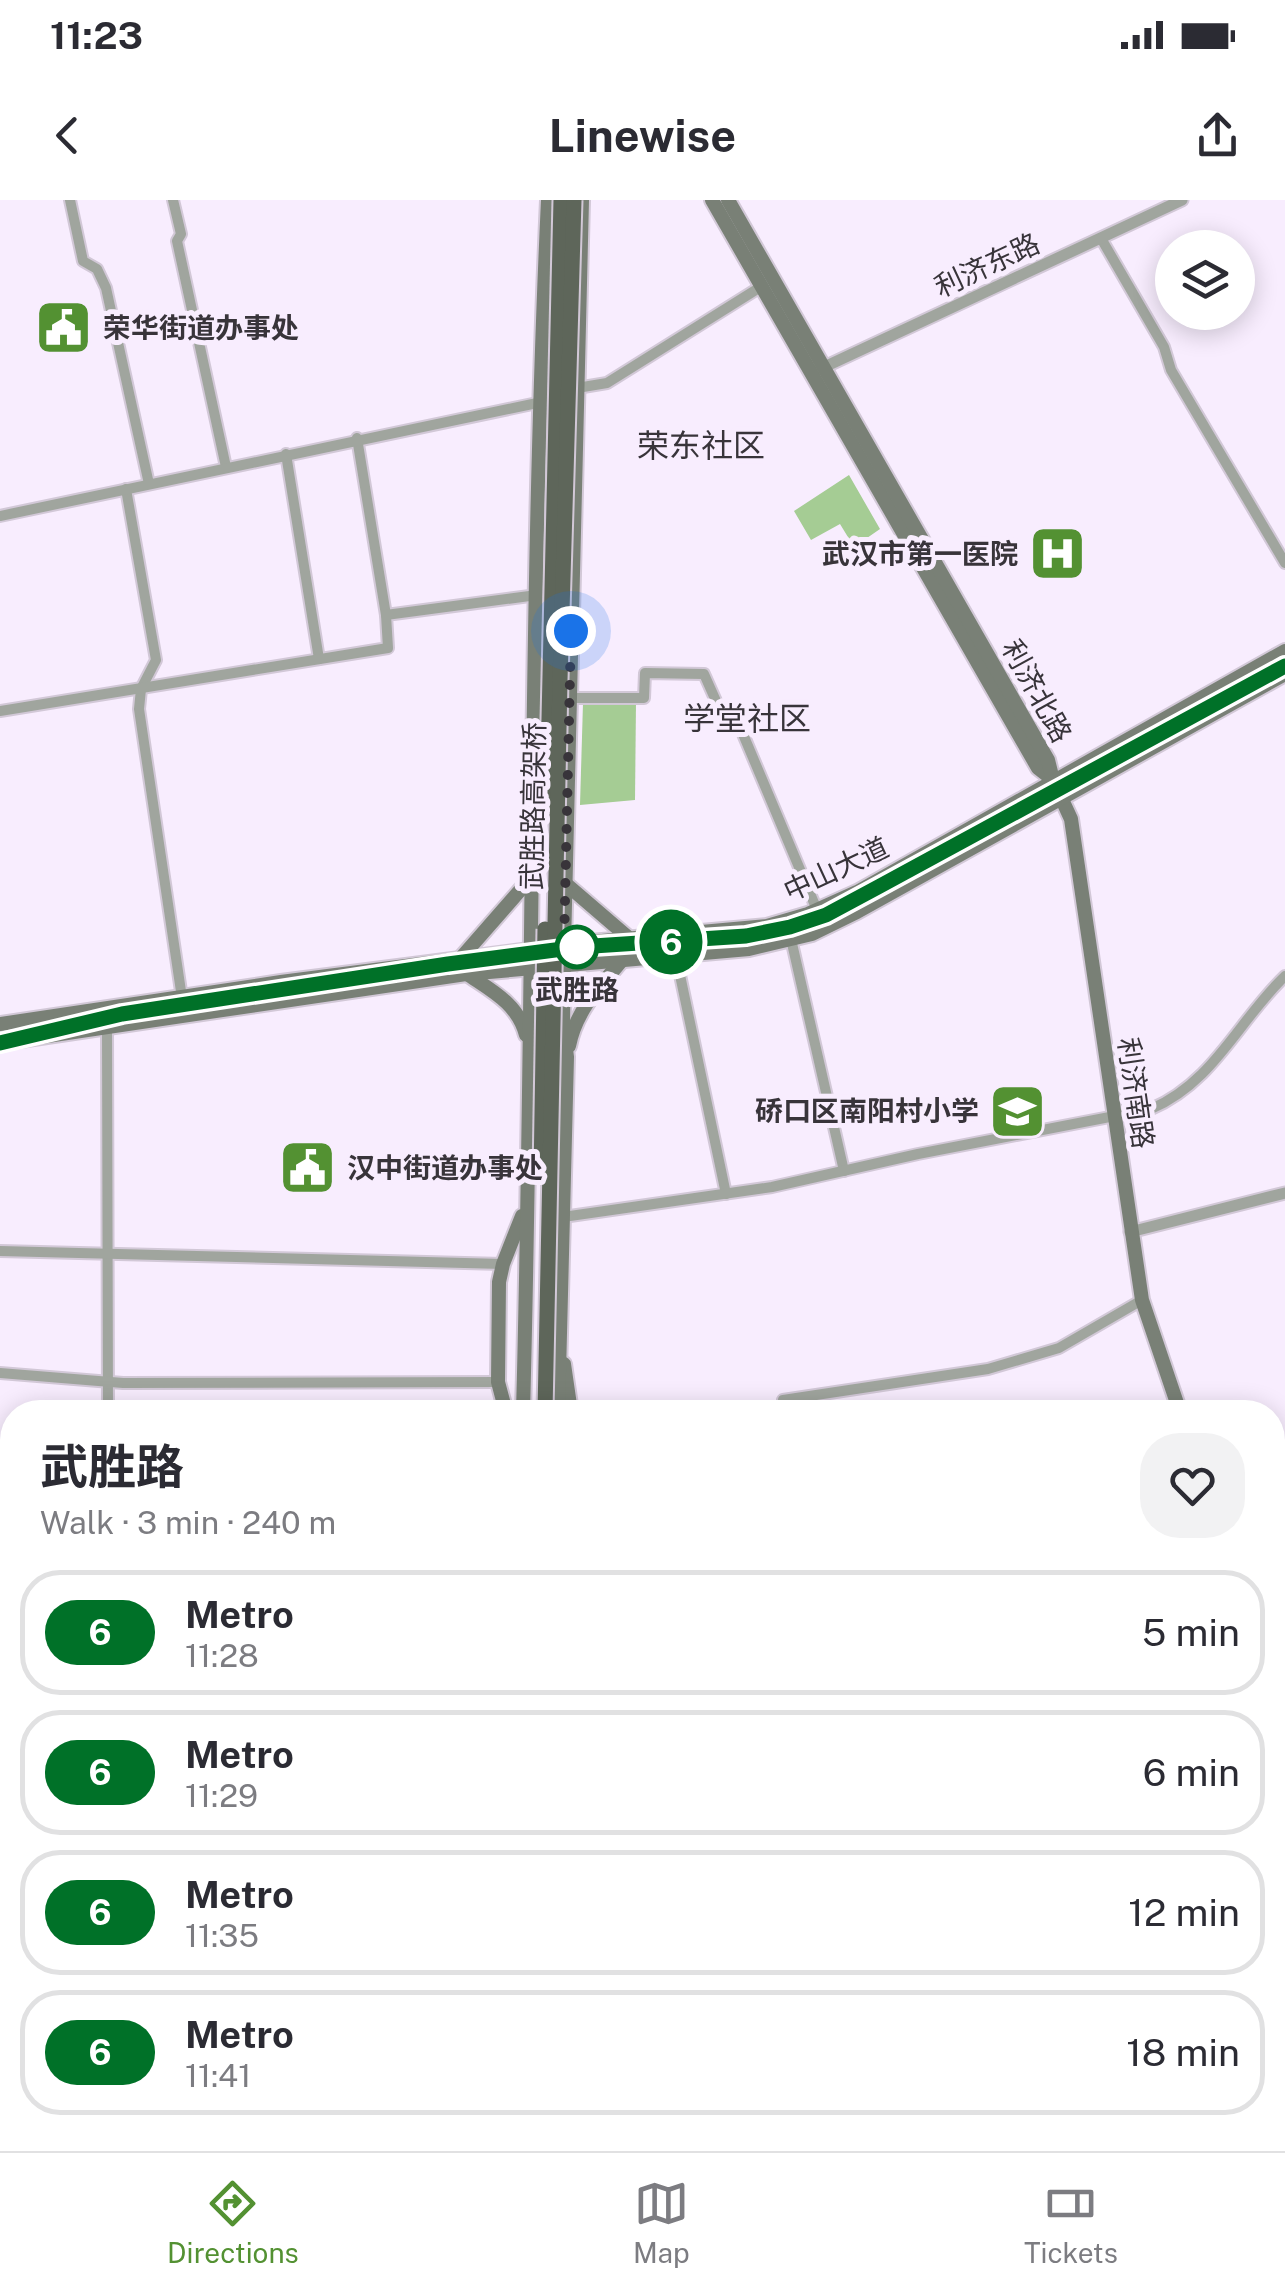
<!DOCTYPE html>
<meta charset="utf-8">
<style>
body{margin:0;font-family:"Public Sans","Noto Sans SC",sans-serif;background:#f2f2f3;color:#2b2b33;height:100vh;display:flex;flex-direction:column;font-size:38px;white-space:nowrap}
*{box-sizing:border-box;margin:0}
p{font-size:32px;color:#7c7c81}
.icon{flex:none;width:55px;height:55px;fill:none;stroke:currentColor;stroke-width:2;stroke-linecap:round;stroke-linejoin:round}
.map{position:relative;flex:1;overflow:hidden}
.sheet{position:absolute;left:0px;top:1200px;width:1285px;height:752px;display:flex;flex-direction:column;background:#fff;border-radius:40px 40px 0 0;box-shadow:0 5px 25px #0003}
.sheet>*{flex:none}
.badge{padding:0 20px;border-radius:32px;font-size:35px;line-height:65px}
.controls{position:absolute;left:1155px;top:30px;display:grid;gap:20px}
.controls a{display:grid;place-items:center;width:100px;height:100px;border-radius:50%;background:#fff;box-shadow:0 5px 25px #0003;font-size:50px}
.you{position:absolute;width:50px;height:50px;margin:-25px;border:8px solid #fff;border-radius:50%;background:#1a73e8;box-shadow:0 0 0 15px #1a73e833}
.map>.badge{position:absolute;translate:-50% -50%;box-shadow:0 0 0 5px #fff}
.round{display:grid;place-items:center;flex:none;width:105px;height:105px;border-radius:40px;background:#f2f2f3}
.head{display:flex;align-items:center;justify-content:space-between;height:170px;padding:0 40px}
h1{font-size:48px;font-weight:700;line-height:75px}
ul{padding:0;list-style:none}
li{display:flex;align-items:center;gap:30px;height:125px;margin:0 20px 15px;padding:0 20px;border:5px solid #e1e1e2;border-radius:40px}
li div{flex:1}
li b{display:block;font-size:38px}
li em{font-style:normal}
li .badge{min-width:110px;font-weight:700;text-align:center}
.status{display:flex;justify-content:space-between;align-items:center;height:70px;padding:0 50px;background:#fff;direction:ltr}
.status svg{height:28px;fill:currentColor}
header{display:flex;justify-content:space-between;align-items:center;height:130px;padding:0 40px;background:#fff;font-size:45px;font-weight:700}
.tab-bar{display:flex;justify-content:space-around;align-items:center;height:140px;border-top:2px solid #e1e1e2;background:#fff;font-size:28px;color:#7c7c81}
.tab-bar a{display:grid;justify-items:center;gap:5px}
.tab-bar .current{color:#539132}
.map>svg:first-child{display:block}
.green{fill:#a5cc94}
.water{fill:#cfa4e2}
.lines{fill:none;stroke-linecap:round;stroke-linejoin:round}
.pedestrian-casing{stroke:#d2c8d7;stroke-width:11}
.minor-casing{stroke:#d2c8d7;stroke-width:14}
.tertiary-casing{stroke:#d2c8d7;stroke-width:15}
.secondary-casing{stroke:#d2c8d7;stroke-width:18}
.primary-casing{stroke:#d2c8d7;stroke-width:19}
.pedestrian{stroke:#a0a59e;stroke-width:8}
.minor{stroke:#a0a59e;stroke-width:10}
.tertiary{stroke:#a0a59e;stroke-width:11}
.secondary{stroke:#798076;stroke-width:14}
.primary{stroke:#5e665a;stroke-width:15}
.primary-bridge-casing{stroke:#d2c8d7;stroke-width:19;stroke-linecap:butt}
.primary-bridge{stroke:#5e665a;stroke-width:15}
.line-casing{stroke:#fff;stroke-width:22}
.line{stroke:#007128;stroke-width:15}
.walk{stroke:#38343a;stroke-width:10;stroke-dasharray:0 18}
.stop-dot{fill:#fff;stroke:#007128;stroke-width:5}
.labels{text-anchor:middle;stroke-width:10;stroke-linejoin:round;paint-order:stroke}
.street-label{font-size:28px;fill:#38343a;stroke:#f8edfe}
.poi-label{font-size:28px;font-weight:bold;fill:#38343a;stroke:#f8edfe;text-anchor:start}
.stop-label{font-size:28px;font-weight:bold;fill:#38343a;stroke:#f8edfe}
.quarter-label{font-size:32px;fill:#38343a;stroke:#f8edfe}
</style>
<div class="status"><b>11:23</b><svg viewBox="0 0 49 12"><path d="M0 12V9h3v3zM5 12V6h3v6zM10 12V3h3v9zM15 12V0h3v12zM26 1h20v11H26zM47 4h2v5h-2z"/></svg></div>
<header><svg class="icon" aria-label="back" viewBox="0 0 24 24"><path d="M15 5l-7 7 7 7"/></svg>Linewise<svg class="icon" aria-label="share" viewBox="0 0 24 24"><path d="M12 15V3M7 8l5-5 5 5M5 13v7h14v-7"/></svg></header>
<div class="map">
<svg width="1285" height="1951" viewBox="0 0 1285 1951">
<rect width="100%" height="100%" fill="#f8edfe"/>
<!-- green -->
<g class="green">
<polygon points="849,275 880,329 854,347 840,324 811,340 794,311"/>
<polygon points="636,502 635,600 580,605 583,503"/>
</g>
<!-- water -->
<g class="water">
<polygon points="0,1685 12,1687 12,1878 0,1875"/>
<polygon points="1273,1878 1285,1879 1285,1951 453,1951 345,1940 1272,1940"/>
</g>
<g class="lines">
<defs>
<polyline id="pedestrian" points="1272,1301 1285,1294"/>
<g id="minor">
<polyline points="70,0 83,61 97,69 106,88 149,284"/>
<polyline points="173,0 181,34 177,41 226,267"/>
<polyline points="1102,40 1164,147 1171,170 1285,363"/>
<polyline points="577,188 607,183 762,86"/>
<polyline points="357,238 386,415"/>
<polyline points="286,254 319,459"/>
<polyline points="126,289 156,460 141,489 139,509 182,798"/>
<polyline points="0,316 542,202"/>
<polyline points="570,498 644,498 645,473 704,474 724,519 735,515 817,710"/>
<polyline points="0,511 388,448 386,415 537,395"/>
<polyline points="791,739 844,971"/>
<polyline points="676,756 726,994"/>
<polyline points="107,829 108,1212"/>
<path d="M 563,1017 L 772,987 L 918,954 L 1151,909 C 1214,882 1238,821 1285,776"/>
<polyline points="0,1051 503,1064"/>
<polyline points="0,1173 123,1183 498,1182"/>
<polyline points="783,1212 783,1200 988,1169 1059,1148 1142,1100"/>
<polyline points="0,1395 12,1396"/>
</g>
<g id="tertiary">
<polyline points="820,169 1182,0"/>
<polyline points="1130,1032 1285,993"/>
</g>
<g id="secondary">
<polyline points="712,0 1038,568 1052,579"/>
<polyline points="728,0 1048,560 1053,580 1071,619 1142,1100 1180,1212"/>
<polyline points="566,684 630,739"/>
<polyline points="460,759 530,679"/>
<path d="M 467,774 C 492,791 518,804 526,835"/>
<polyline points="0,824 281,782 591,742 767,726 808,714 857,692 1285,451"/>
<polyline points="0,843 466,774 749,749 812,734 857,712 1285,474"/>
<path d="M 569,846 C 576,810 600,786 624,758"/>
<polyline points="564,1164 571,1212"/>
<polyline points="506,1212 498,1182 499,1082 503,1064 522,1016"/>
<path d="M 523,1212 C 534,808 529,404 548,0"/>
<polyline points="558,1212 567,857 563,827 564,746 582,0"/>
<polyline points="1272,1477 1285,1516"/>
<polyline points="0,1593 12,1595"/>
<polyline points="1272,1773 1285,1773"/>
<polyline points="1272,1783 1285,1784"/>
</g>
<g id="primary">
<polyline points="465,1951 467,1940"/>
<polyline points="485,1951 486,1940"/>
</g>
</defs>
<!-- pedestrian casing -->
<use href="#pedestrian" class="pedestrian-casing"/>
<!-- minor casing -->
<use href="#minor" class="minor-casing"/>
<!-- tertiary casing -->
<use href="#tertiary" class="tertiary-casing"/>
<!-- secondary casing -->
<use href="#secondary" class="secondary-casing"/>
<!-- primary casing -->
<use href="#primary" class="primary-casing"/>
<!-- pedestrian -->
<use href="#pedestrian" class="pedestrian"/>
<!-- minor -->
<use href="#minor" class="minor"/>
<!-- tertiary -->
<use href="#tertiary" class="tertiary"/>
<!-- secondary -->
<use href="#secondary" class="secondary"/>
<!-- primary -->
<use href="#primary" class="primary"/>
<defs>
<g id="primary-bridge">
<polyline points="547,606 561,0"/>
<polyline points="541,976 545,729"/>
<polyline points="545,1212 560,480 574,0"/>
</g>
</defs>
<!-- primary-bridge casing -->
<use href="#primary-bridge" class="primary-bridge-casing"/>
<!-- primary-bridge -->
<use href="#primary-bridge" class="primary-bridge"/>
</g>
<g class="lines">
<defs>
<polyline id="line" points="0,843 122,814 448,764 578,747 746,736 790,727 826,715 880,686 1285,466"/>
</defs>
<!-- line casing -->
<use href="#line" class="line-casing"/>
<!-- line -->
<use href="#line" class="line"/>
<!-- walk -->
<polyline class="walk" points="571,431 564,746 577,747"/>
</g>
<!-- icons -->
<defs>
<symbol id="civic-square" viewBox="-11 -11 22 22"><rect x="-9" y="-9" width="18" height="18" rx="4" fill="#539132" stroke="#f8edfe"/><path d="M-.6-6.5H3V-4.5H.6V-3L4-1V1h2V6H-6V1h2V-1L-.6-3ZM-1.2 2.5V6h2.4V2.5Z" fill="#fff"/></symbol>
<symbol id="hospital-square" viewBox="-11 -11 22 22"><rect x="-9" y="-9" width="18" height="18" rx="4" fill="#539132" stroke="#f8edfe"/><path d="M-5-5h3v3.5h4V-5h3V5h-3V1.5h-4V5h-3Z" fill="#fff"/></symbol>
<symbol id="school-square" viewBox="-11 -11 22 22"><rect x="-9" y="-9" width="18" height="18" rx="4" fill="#539132" stroke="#f8edfe"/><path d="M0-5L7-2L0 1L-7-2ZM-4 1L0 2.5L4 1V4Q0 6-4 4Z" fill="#fff"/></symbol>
</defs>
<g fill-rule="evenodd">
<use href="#civic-square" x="32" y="96" width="63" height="63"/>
<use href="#hospital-square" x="1026" y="322" width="63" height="63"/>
<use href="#school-square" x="986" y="880" width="63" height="63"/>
<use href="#civic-square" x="276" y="936" width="63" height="63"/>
</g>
<!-- markers -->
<circle class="stop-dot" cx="577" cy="747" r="20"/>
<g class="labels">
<!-- street labels -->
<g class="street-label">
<text transform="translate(987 65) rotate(-25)" y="10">利济东路</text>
<text transform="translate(1037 491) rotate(61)" y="10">利济北路</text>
<text transform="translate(533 606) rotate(-89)" y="10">武胜路高架桥</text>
<text transform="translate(836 669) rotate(-25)" y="10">中山大道</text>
<text transform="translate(1136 893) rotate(82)" y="10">利济南路</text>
</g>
<!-- poi labels -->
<g class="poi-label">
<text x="103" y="138">荣华街道办事处</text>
<text x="1018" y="364" text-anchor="end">武汉市第一医院</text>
<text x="979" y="921" text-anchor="end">硚口区南阳村小学</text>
<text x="347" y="978">汉中街道办事处</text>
</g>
<!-- stop labels -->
<g class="stop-label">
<text x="577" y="800">武胜路</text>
</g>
<!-- quarter labels -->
<g class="quarter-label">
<text x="701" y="257">荣东社区</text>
<text x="747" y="530">学堂社区</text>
</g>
</g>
</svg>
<div class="controls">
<a><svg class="icon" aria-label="layers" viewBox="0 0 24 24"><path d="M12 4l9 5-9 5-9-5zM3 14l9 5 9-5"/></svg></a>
</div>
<div class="you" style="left:571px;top:431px"></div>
<b class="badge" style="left:671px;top:742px;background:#007128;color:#fff">6</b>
<section class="sheet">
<div class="head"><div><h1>武胜路</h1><p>Walk · 3 min · 240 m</p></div><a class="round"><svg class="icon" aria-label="heart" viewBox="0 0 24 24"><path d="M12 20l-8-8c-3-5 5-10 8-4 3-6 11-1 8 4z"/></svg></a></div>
<ul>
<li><span class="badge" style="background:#007128;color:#fff">6</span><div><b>Metro</b><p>11:28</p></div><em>5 min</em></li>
<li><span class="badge" style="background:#007128;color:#fff">6</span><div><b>Metro</b><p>11:29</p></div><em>6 min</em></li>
<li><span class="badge" style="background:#007128;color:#fff">6</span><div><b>Metro</b><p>11:35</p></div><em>12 min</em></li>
<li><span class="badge" style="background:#007128;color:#fff">6</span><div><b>Metro</b><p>11:41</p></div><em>18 min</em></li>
</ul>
</section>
</div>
<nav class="tab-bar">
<a class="current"><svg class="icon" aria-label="directions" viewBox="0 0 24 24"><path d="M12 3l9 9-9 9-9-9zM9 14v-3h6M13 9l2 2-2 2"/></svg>Directions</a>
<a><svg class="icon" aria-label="map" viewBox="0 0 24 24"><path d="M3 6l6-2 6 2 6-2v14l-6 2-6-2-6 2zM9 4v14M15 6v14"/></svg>Map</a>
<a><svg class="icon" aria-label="tickets" viewBox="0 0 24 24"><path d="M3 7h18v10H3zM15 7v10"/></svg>Tickets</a>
</nav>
